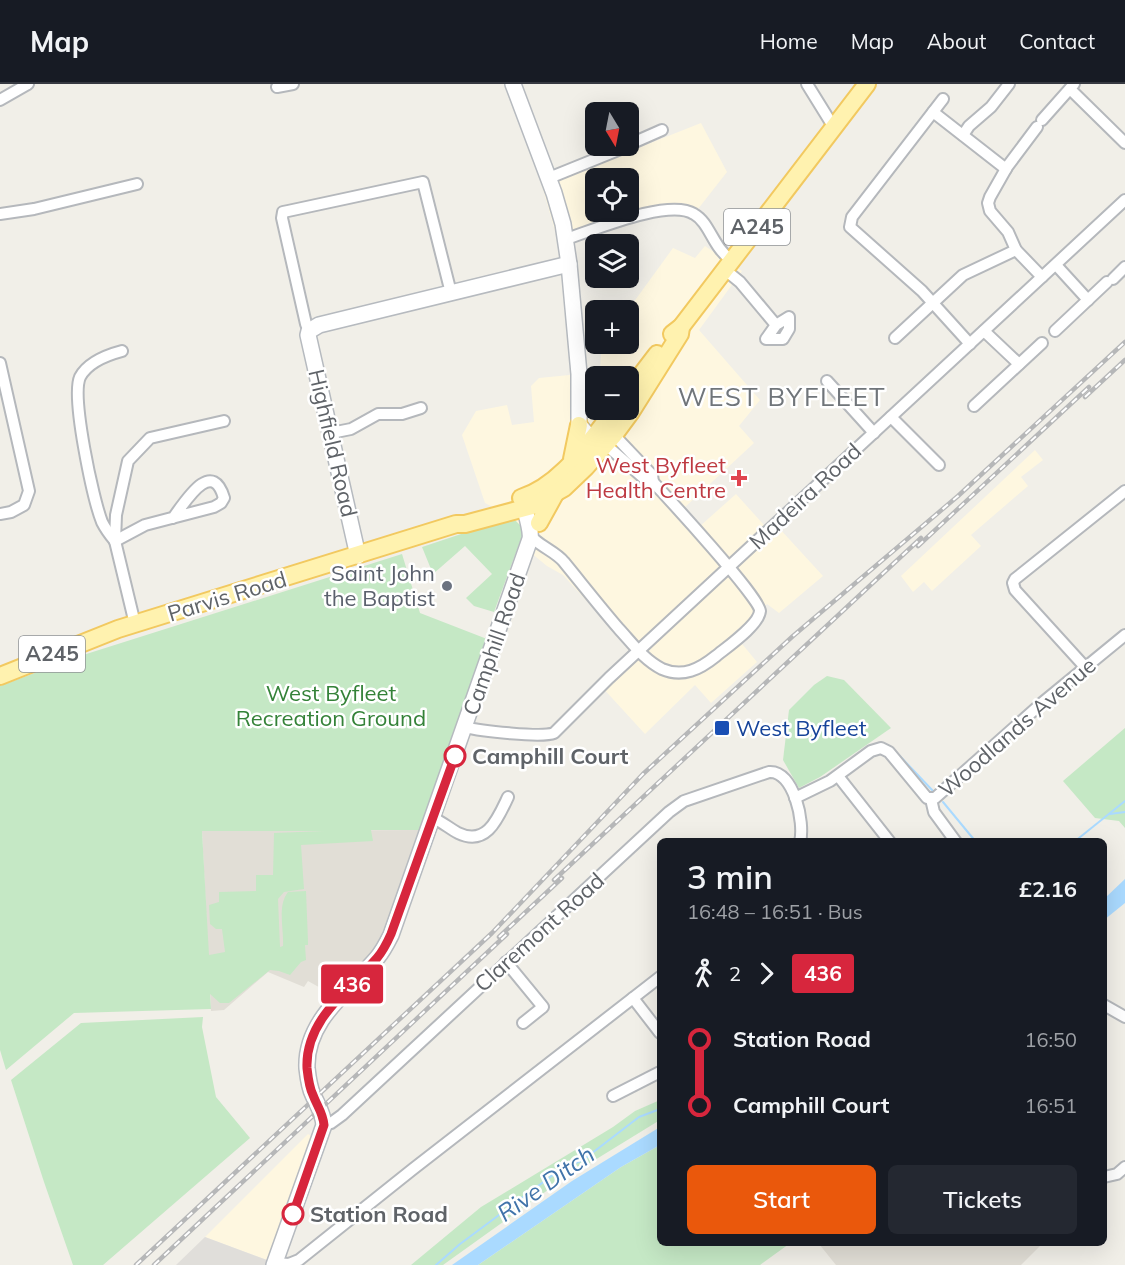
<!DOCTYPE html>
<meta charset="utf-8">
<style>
body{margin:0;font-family:Mulish,sans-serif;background:#242831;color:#f1f3f6;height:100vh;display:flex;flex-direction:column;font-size:22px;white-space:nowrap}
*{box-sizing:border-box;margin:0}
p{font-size:20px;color:#9ea1a6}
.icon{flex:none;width:33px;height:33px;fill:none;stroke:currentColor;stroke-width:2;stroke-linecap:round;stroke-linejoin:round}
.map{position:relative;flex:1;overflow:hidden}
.sheet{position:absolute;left:657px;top:754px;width:450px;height:408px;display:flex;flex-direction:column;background:#171b24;border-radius:9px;box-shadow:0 6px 24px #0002}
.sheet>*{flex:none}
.badge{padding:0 12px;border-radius:4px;font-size:21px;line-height:39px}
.needle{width:39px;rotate:170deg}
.buttons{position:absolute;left:585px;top:18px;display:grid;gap:12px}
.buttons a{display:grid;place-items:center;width:54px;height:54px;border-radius:9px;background:#171b24;box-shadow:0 6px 24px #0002;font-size:30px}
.map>.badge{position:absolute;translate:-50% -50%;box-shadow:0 0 0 3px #fff}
.legs{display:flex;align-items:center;gap:9px;height:66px;padding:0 30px;font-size:20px}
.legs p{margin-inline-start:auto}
.headline{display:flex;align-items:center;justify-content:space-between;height:102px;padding:0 30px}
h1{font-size:33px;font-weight:600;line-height:45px}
.action{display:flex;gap:12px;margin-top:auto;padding:12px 30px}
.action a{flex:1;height:69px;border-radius:9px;background:#ea580c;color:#fff;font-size:24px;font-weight:600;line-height:69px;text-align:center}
.action a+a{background:#242831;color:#f1f3f6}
ul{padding:0 30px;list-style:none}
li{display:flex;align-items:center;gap:21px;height:66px;font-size:22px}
li i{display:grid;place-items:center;width:9px;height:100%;margin:0 8px;background:currentColor}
li i::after{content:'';width:15px;height:15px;margin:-8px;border:4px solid;border-radius:50%;background:#171b24}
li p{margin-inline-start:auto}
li:first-child i{background:linear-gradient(#0000 50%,currentColor 0)}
li:last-child i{background:linear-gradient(currentColor 50%,#0000 0)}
header{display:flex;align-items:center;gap:36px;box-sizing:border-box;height:84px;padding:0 30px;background:#171b24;border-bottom:2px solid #363941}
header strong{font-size:28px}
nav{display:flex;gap:33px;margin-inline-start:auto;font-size:21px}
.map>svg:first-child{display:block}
.commercial{fill:#fef7e0;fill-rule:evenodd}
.industrial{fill:#e0deda}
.education{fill:#e1ded6}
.green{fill:#c5e8c5;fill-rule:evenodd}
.water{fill:#aadaff}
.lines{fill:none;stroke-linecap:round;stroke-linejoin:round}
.stream{stroke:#aadaff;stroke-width:2}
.street-casing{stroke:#b5b8bc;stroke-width:14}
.secondary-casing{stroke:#b6babf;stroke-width:18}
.primary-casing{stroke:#f2c960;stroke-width:20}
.street{stroke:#fff;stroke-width:10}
.secondary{stroke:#fff;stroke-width:15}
.primary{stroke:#fff2af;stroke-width:16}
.rail-casing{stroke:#b6b7b8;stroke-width:4.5}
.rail{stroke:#fff;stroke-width:2;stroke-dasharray:7;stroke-linecap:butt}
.line-1-casing{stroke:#fff;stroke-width:14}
.line-1{stroke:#d7263d;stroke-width:9}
.health-dot{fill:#e0444e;stroke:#fff;stroke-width:2}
.worship-dot{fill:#6b7280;stroke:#fff;stroke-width:2}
.transit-dot{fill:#1a4fb4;stroke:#fff;stroke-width:2}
.stop-1-dot{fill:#fff;stroke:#d7263d;stroke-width:3}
.labels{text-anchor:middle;stroke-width:5;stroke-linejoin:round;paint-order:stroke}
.shield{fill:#fff;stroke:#8f9295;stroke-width:1.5}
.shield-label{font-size:21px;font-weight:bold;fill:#5f6368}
.street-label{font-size:22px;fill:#5f6368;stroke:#fff}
.health-label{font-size:22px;fill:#be3a42;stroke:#fff;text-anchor:end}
.worship-label{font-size:22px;fill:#5b616d;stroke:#fff;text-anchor:end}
.park-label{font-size:22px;fill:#348238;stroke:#fff}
.transit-label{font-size:22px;fill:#164399;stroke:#fff;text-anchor:start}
.stop-label{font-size:22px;font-weight:bold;fill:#5f6368;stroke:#fff;text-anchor:start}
.water-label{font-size:24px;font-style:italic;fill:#4174aa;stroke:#fff}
.quarter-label{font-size:26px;letter-spacing:1.5px;fill:#70757a;stroke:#fff}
</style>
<header>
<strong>Map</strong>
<nav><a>Home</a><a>Map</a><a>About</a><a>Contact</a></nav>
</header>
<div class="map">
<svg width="1125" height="1181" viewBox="0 0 1125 1181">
<rect width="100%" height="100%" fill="#f1efe8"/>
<!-- commercial -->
<g class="commercial">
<path d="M 701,39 L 727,88 L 691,134 L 678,127 L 654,129 L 559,161 L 542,102 ZM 596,94 L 628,94 L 628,128 L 596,128 Z"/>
<path d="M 705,162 L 742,187 L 699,246 L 760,316 L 739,342 L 754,359 L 684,424 L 699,443 L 736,410 L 772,450 L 779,444 L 823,492 L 779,529 L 767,520 L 745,542 L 743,541 L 733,549 L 757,578 L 711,619 L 695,601 L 645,650 L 601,602 L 634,569 L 563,491 L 547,482 L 520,460 L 522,452 L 512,433 L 485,419 L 462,351 L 476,327 L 507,321 L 512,341 L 534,338 L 531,302 L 539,294 L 600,288 L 601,266 L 618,260 L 628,260 L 628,226 L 673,164 L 695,174 ZM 596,292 L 628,292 L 628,326 L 596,326 Z"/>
<polygon points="1035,366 1043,376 1021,393 1028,402 971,451 981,462 932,507 924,498 913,508 901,492"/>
<polygon points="308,1050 313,1053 267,1176 205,1153"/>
</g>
<!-- industrial -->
<polygon class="industrial" points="205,1153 267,1176 265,1181 176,1181"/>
<!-- education -->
<g class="education">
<polygon points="422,746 390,832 375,867 333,911 308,897 304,903 268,888 224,926 211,927 202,747"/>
<polygon points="819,1160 1042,1160 1021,1181 836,1181"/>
</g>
<!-- green -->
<g class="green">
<polygon points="512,433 522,443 522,452 494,528 474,522 466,514 492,490 465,462 433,490 422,463"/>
<path d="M 402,470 L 420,529 L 487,555 L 422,746 L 371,746 L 373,757 L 301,761 L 304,805 L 284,808 L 278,815 L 280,863 L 283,862 C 284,845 277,822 288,808 L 306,807 L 308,857 L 308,861 L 305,861 L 306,876 L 301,878 L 290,891 L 279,887 L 270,886 L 229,919 L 220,919 L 210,910 L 211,925 L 74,929 L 6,986 L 0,966 L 0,602 L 80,572 ZM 202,747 L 324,747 L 274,749 L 273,791 L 256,791 L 256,807 L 219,808 L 219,818 L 209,821 L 210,840 L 216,845 L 222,845 L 225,868 L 209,871 Z"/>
<polygon points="827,592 844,596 891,644 820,693 799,704 783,676 789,626 814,601"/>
<polygon points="1125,644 1125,744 1119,737 1095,734 1063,697"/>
<polygon points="203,933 202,943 216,1013 250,1054 103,1181 73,1181 44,1098 11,996 81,939"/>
<polygon points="660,1016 660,1036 559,1098 443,1181 411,1181 481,1123 613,1043 635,1027"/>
<polygon points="660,1061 660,1160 789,1160 760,1181 478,1181 621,1083"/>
</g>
<!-- water -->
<g class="water">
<polygon points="1125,795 1125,819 1104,836 1104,815"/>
<polygon points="660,1043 660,1061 621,1083 478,1181 452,1181 572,1097"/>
</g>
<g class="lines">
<!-- stream -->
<g class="stream">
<polyline points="896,668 933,707"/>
<polyline points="943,718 976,758"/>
<polyline points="1110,730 1125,728"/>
<polyline points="1074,758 1125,717"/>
<polyline points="436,1181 460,1160 561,1085 583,1076 639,1033 660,1025"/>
</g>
<defs>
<g id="street">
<polyline points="807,0 833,42"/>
<polyline points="277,3 293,0"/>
<polyline points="1070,5 1125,59"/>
<polyline points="943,15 852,133 850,143 922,207 970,260"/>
<polyline points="0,16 28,0"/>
<polyline points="933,28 1006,85"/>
<polyline points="1042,36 1074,0"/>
<polyline points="1037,43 1007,83 990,113 988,119 990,127 1008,148 1016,166 1042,193"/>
<polyline points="963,51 969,42 991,23 1009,0"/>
<polyline points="628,61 662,46"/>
<polyline points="549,94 628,62"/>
<polyline points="0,130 34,125 137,100"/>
<path d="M 566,155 C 594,146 669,114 694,130 C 710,139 712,162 731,176"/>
<polyline points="1056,181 1088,216"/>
<polyline points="724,185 740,198 776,241 789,233 789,245 783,255 766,255 776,241"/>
<polyline points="1113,195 1125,183"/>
<polyline points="309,247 306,240 282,134 283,128 288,127 423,98 451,209"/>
<polyline points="984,247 1019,280"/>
<polyline points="1055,247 1107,198"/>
<polyline points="895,254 963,191 1016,166"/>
<polyline points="0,279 29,407 24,421 11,428 0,430"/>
<polyline points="827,297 874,349"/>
<polyline points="974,322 1042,259"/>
<polyline points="891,333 939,381"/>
<polyline points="331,349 351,345 378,330 402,330 421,324"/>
<polyline points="614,351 652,391 653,398"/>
<path d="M 535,456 C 544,464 557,469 564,478 C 582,500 600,523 619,545 C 632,559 644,576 662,585 C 683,594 700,585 716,572 C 727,563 759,541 760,527 C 761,515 667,413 653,398 L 646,396 L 606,361"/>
<path d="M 115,457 C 110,451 105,444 102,438 C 93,415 71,313 80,293 C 88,278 107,271 122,267"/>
<path d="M 115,457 L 145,441 L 214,423 L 221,419 L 224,414 C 212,373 185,418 173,434"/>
<polyline points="135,540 115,457 116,431 128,377 150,354 224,337"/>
<polyline points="1085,583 1015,506 1013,499 1015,495 1125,407"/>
<path d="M 465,643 C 480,647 542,654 554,649 L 609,594 L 1125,116"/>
<polyline points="838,692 890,758"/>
<polyline points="795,714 830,697 871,667 881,664 889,668 927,714 935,714 1042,619 1125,551"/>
<polyline points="931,715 934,728 956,758"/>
<path d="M 433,734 C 442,738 449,744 458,749 C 487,763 498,734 508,713"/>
<polyline points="506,878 543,923 523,939"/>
<polyline points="633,914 660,949"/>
<polyline points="1104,921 1125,933"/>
<polyline points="613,1012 660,988"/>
<path d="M 324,1041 L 331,1039 L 342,1031 L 669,728 L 684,717 L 769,688 C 794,686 805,739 800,758"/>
<polyline points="1104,1093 1117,1090 1125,1083"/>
<polyline points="275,1179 289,1180 299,1176 413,1085 660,893"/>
</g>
<g id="secondary">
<polyline points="513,0 554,109 563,140 569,180 579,290 579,341 587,350"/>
<polyline points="358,472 308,251 309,247 319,241 569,180"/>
<path d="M 274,1181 L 324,1041 C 323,1029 318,1022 313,1011 C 309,1003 308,993 307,984 C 305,936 349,907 377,874 C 383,867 387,859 391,851 L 530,455 C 532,446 524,425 522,414"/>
</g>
<g id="primary">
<polyline points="672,250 681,243 867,0"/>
<polyline points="628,308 657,270"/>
<polyline points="572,375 579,341"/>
<path d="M 521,414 C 562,401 589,357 615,326"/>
<polyline points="539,439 555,410"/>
<polyline points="0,592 118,545 456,440 465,440 532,422 564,404 586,383 614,351 631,328 680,250 681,243"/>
</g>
</defs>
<!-- street casing -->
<use href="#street" class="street-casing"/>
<!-- secondary casing -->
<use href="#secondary" class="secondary-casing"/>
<!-- primary casing -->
<use href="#primary" class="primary-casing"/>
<!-- street -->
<use href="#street" class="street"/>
<!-- secondary -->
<use href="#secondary" class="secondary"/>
<!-- primary -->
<use href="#primary" class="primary"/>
<defs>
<g id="rail">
<polyline points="1085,313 1125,276"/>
<polyline points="918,462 1089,303"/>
<polyline points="554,796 921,454"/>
<polyline points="499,853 562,794"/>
<polyline points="136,1181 492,849 643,690 793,552 958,412 1125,258"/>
<polyline points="154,1181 507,850"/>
</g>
</defs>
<!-- rail casing -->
<use href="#rail" class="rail-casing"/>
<!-- rail -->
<use href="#rail" class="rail"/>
</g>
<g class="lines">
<defs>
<path id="line-1" d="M 293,1130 L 324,1041 C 323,1029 317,1022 313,1011 C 309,1003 308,993 307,984 C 305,936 349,906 377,874 C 383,867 387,859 391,850 L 455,672"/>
</defs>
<!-- line-1 casing -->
<use href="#line-1" class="line-1-casing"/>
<!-- line-1 -->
<use href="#line-1" class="line-1"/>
</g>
<!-- markers -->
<path class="health-dot" d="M736 385h6v6h6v6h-6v6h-6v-6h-6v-6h6z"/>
<circle class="worship-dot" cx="447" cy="502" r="6"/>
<rect class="transit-dot" x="714" y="636" width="16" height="16" rx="3"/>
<g class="stop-1-dot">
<circle cx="455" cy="672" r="10"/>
<circle cx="293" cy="1130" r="10"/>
</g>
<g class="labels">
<!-- shield labels -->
<g class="shield">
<rect x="724" y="125" width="66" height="36" rx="4.5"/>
<rect x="19" y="552" width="66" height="36" rx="4.5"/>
</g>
<g class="shield-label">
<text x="757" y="150">A245</text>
<text x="52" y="577">A245</text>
</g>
<!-- street labels -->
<g class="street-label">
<text transform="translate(333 359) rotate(77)" y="8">Highfield Road</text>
<text transform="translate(805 412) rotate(-43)" y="8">Madeira Road</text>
<text transform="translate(227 512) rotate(-17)" y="8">Parvis Road</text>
<text transform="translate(494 560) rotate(-71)" y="8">Camphill Road</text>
<text transform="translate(1017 643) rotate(-41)" y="8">Woodlands Avenue</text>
<text transform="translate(539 848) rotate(-42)" y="8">Claremont Road</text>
</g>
<!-- health labels -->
<g class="health-label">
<text x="726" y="389">West Byfleet<tspan x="726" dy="25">Health Centre</tspan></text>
</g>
<!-- worship labels -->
<g class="worship-label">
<text x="435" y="497">Saint John<tspan x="435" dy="25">the Baptist</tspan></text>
</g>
<!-- park labels -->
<g class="park-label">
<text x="331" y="617">West Byfleet<tspan x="331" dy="25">Recreation Ground</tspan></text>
</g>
<!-- transit labels -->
<g class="transit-label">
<text x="736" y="652">West Byfleet</text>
</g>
<!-- stop labels -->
<g class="stop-label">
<text x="472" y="680">Camphill Court</text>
<text x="310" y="1138">Station Road</text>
</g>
<!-- water labels -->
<g class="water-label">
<text transform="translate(546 1100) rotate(-35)" y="8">Rive Ditch</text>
</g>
<!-- quarter labels -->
<g class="quarter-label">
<text x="782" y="322">WEST BYFLEET</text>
</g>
</g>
</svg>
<div class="buttons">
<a><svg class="needle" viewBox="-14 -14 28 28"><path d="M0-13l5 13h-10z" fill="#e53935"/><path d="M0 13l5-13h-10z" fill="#9ea1a6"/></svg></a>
<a><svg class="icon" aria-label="locate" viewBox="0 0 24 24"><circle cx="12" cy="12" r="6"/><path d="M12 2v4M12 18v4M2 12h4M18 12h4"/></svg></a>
<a><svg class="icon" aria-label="layers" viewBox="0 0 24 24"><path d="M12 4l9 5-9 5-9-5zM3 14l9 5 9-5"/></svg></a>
<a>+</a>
<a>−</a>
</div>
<b class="badge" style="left:352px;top:900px;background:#d7263d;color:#fff">436</b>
<section class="sheet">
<div class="headline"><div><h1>3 min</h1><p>16:48 – 16:51 · Bus</p></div><b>£2.16</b></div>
<div class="legs"><svg class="icon" aria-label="walk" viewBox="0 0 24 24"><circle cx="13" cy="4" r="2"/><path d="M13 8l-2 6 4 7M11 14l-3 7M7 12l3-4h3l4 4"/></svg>2<svg class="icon" aria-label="forward" viewBox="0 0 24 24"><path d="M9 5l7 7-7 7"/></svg><b class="badge" style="background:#d7263d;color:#fff">436</b></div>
<ul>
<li><i style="color:#d7263d"></i><b>Station Road</b><p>16:50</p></li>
<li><i style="color:#d7263d"></i><b>Camphill Court</b><p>16:51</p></li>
</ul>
<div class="action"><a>Start</a><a>Tickets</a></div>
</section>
</div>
